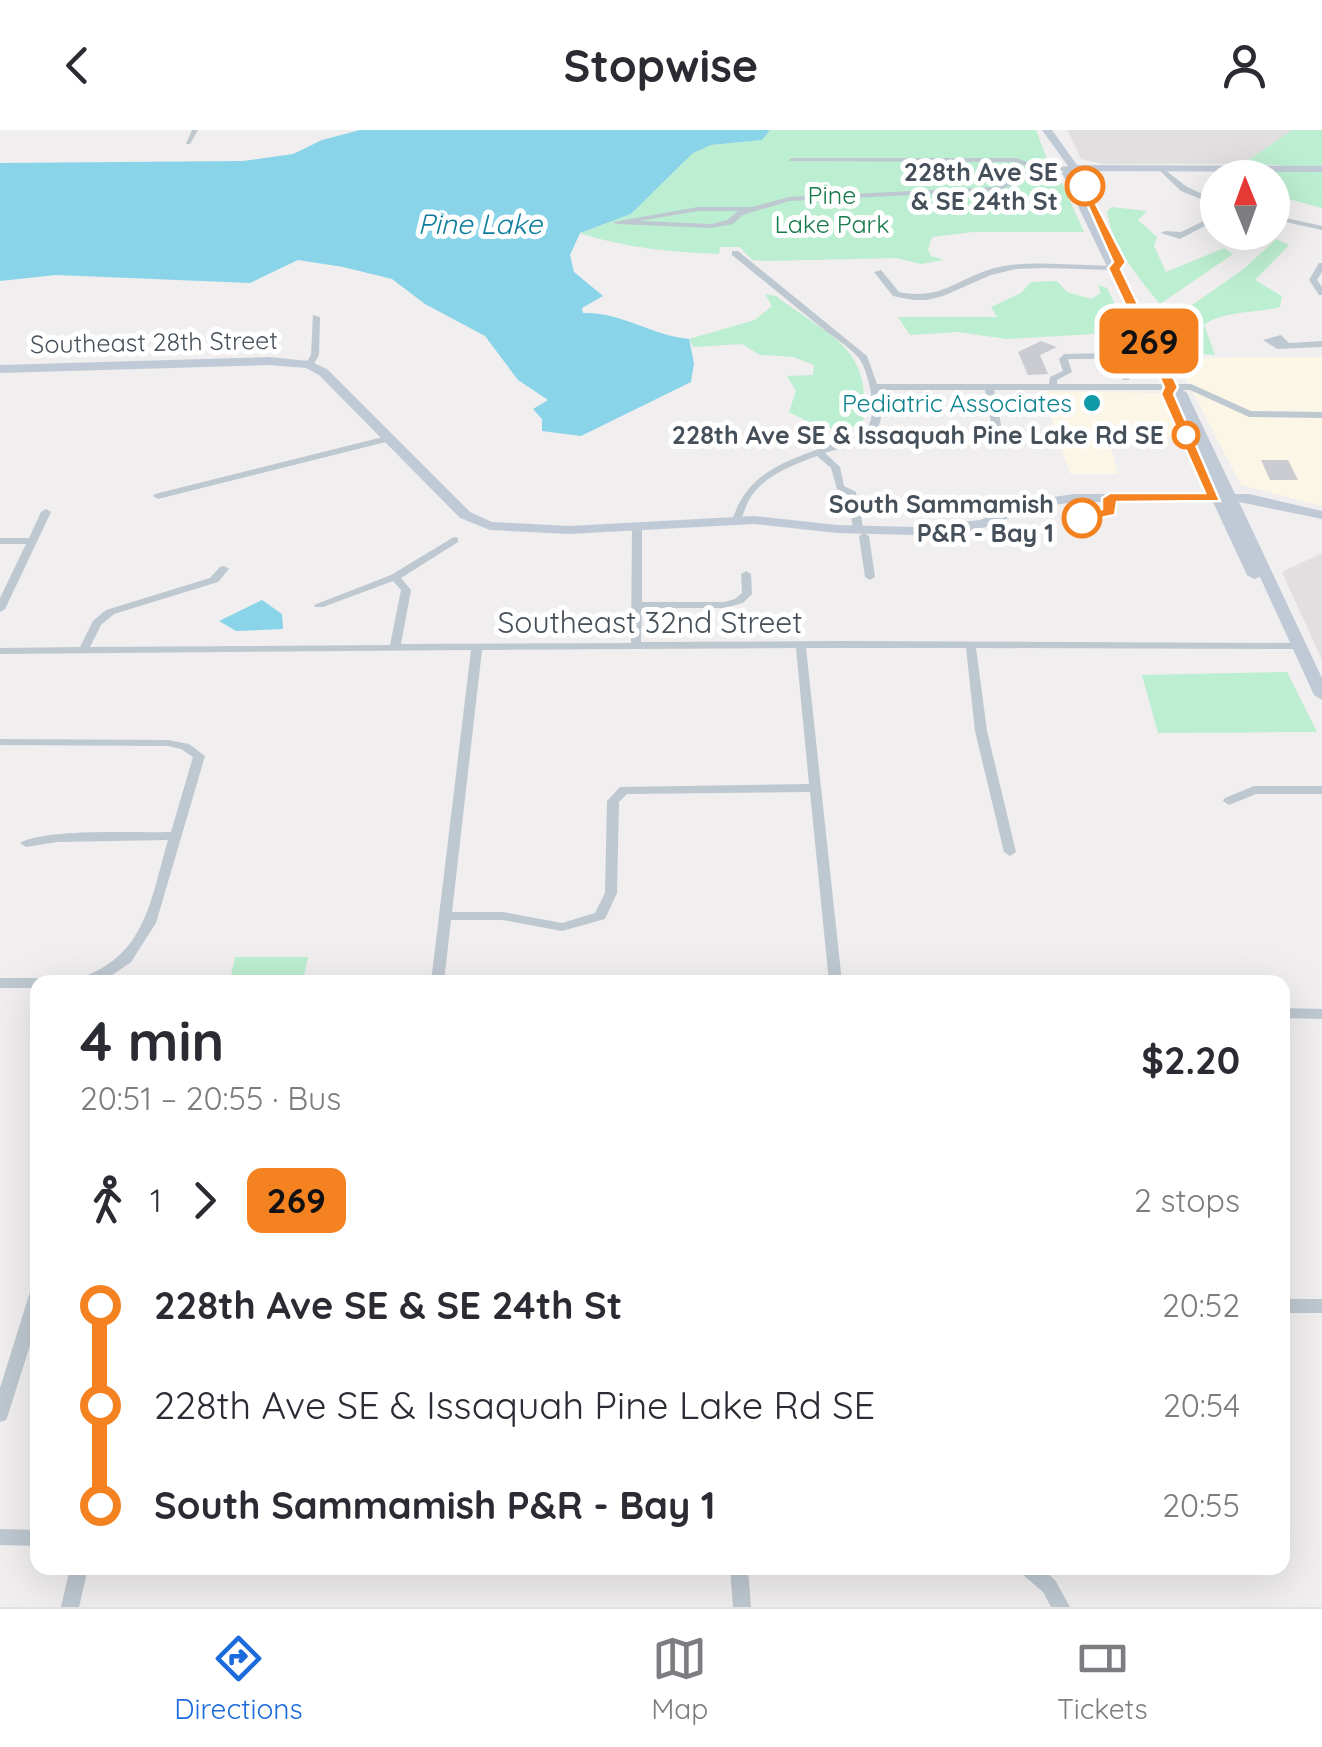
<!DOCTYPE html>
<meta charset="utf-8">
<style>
body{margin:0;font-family:Quicksand,sans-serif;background:#f2f2f3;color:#2b2b33;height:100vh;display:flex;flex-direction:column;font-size:38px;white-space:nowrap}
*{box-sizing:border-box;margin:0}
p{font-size:32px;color:#7c7c81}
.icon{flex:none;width:55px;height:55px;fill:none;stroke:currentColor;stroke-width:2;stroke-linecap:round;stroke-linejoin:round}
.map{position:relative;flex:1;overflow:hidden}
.sheet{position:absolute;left:30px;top:845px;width:1260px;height:600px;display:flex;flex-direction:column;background:#fff;border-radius:20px;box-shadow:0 10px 40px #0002}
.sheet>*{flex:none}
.badge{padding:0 20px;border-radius:15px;font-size:35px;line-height:65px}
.needle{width:65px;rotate:359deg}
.buttons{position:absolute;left:1200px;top:30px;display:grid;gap:20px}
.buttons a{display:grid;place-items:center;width:90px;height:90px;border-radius:50%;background:#fff;box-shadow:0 10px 40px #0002;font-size:50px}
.map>.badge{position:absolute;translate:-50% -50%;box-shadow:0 0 0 5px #fff}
.legs{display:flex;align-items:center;gap:15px;height:110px;padding:0 50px;font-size:32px}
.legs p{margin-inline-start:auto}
.summary{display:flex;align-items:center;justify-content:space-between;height:170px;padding:0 50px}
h1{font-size:55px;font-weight:700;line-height:75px}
ul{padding:0 50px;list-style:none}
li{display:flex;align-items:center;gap:35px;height:100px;font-size:38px}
li i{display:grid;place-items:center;width:15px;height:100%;margin:0 12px;background:currentColor}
li i::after{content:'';width:25px;height:25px;margin:-12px;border:8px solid;border-radius:50%;background:#fff}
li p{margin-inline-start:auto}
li:first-child i{background:linear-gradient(#0000 50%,currentColor 0)}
li:last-child i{background:linear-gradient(currentColor 50%,#0000 0)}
header{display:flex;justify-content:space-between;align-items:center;height:130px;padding:0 50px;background:#fff;font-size:45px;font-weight:700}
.tab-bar{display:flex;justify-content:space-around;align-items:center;height:140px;border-top:2px solid #e1e1e2;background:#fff;font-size:28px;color:#7c7c81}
.tab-bar a{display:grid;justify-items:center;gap:5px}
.tab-bar .active{color:#1c6bdc}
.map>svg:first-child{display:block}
.commercial{fill:#fbf6e6}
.education{fill:#e1dfe0}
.green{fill:#bceed1}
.water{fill:#8ad4ea}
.building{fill:#caccd2}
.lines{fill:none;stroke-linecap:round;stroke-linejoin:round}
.street{fill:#bec8d0;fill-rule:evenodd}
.secondary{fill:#c0cad6;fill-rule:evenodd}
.line-1{fill:#f58220;stroke:#fff;stroke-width:2.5}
.stop-1-dot{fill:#fff;stroke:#f58220;stroke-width:5}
.culture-dot{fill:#0f9aa8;stroke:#fff;stroke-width:4}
.labels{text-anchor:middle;stroke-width:10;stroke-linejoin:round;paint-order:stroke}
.far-stop-label{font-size:25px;font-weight:bold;fill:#46505b;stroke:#fff;text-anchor:end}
.far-park-label{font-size:25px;fill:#187b4c;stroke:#fff}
.far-street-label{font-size:25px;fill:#46505b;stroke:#fff}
.far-culture-label{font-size:25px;fill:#0d838f;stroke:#fff;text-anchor:end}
.far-water-label{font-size:28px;font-style:italic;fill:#0e7c9e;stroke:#fff}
.street-label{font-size:30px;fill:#46505b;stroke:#fff}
</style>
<header><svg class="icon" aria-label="back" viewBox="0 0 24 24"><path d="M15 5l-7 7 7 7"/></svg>Stopwise<svg class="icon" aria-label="person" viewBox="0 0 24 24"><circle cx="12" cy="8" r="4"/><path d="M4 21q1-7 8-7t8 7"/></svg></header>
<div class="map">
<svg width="1322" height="1477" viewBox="0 0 1322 1477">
<rect width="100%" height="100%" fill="#f0eeee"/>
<!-- commercial -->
<g class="commercial">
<polygon points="1322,227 1322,376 1241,355 1175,228"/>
<polygon points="1042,261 1161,263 1181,307 1109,309 1118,344 1070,344"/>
</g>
<!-- education -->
<g class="education">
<polygon points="1067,0 1292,0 1243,34 1102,34 1081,29"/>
<polygon points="1322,423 1322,530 1282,442"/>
</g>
<!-- green -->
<g class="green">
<path d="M 770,0 L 1036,0 L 1048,32 L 1038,38 L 1058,44 L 1084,102 L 973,102 L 932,107 L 928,119 L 931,126 L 944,130 L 921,134 L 896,128 L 767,131 L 752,130 L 740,117 L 720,117 L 719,124 C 673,122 624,118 580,103 L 631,84 L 693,23 L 711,15 L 762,10 Z"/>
<polygon points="1292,0 1322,0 1322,78 1273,65 1272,48 1237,47 1228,41 1266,41 1280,35 1243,34"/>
<path d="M 1112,77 L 1147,81 L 1138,90 L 1157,107 L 1154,116 L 1166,142 L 1224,118 L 1233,124 L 1160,174 C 1138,147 1112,117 1107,81 Z"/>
<path d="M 1276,109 L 1289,115 L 1255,150 L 1282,166 L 1280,177 C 1255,184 1225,180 1204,195 L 1215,225 L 1173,222 L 1165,210 L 1168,192 L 1245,138 Z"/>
<polygon points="1057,151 1067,162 1091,169 1101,163 1098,155 1107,158 1128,202 1007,209 957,202 910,205 898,187 997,187 991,177 1021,163 1031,152"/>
<path d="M 765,164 L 776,166 C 829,207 873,216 863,292 C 836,307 814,295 789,282 L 796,261 L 787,246 L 813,245 L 814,235 L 793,227 L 760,225 L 742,214 L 693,217 L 689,209 L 755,190 L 772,176 Z"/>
<polygon points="1287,542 1317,602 1158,603 1142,545"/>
<polygon points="235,827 308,827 304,846 231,846"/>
</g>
<!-- water -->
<g class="water">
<path d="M 360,0 L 770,0 L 762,10 L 711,15 L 693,23 L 631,84 L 580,103 L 570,125 L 574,142 L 603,166 L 582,178 L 583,183 C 622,182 650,205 689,209 L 694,233 L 691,252 L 581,306 L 542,301 L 542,289 L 533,279 L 548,270 L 518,250 L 485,206 L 425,174 L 392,149 L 343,137 L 298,130 L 250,153 L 56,145 L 0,151 L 0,33 L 243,31 L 293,24 L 322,10 Z"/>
<polygon points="262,470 282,484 283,499 236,501 219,491"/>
</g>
<!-- building -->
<g class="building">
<polygon points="1041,211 1057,217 1040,225 1048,244 1028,245 1018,222"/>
<polygon points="1261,330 1288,330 1298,350 1270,350"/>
</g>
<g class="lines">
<!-- street -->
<g class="street">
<polygon points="192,0 198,0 190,14 186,14"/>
<path d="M 792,28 L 1016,28 L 1045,38 L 1071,36 L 1075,38 L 1071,40 L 1032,44 L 1010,56 L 994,61 L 789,71 L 743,85 L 733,94 L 712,98 L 617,94 L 613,92 L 698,77 L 752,77 L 789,67 L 994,57 L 1034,39 L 1015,32 L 790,31 L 789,30 ZM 698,81 L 738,81 L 727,90 L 712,94 L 639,91 Z"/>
<polygon points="1161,37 1187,57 1218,71 1218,76 1181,61 1159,40 1157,39"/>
<polygon points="1218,84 1218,89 1180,109 1161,103 1165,101 1181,102"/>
<polygon points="1272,85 1322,96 1322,100 1272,89"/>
<path d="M 732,121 L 738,121 L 867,226 L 877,254 L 1049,254 L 1050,247 L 1063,241 L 1059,229 L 1064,224 L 1111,223 L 1105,209 L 1109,206 L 1113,209 L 1130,248 L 1129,250 L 1123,250 L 1113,229 L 1069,229 L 1068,230 L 1072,242 L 1057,250 L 1057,254 L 1191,254 L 1251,281 L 1322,282 L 1322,288 L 1249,287 L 1190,260 L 994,260 L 1004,309 L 990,317 L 985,314 L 994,308 L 985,260 L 879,260 C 880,270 883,283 880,292 C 874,312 842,317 825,323 L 840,337 L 844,356 L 856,362 L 856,366 L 850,366 L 837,359 L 831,338 L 817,326 C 793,335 762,346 749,370 C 745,377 743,386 740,393 L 734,393 L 732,391 C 747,342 786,331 830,315 C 842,311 857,308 866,299 C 879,287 869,240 858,227 C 848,216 833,207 822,198 C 792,174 762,149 732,125 Z"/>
<polygon points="1319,133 1322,133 1322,142 1317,150 1322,157 1322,165 1319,165 1309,150"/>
<path d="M 1058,134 L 1114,136 L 1118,138 L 1114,140 L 1044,138 L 1016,139 L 991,145 L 943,166 L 927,170 L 913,170 L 893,166 L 874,142 L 881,140 L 899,162 C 940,170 952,152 988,140 C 1011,133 1034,133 1058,134 Z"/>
<polygon points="313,185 320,187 319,225 312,237 309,238 305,235 311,225"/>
<polygon points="1281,205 1289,213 1322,211 1322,217 1277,219 1263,210"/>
<polygon points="387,306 390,307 390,311 158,369 153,366 155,364"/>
<polygon points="46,379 51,382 5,479 0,482 0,468 26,414 0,414 0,408 29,408 41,382"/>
<polygon points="856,381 861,384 863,400 858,403 853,400 851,384"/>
<path d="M 637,395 L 642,398 L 642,472 L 724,472 L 735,469 L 742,463 L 741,444 L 746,441 L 751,444 L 752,464 L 743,473 L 724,478 L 642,478 L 641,512 L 842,511 L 1299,513 L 1304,516 L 1299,519 L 976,518 L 987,601 L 1016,722 L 1010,726 L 1004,722 L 975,601 L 966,518 L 806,518 L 842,852 L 829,852 L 810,662 L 627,664 L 619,672 L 617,763 L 605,789 L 562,801 L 503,790 L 451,790 L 444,852 L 431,852 L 471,520 L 0,524 L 0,518 L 80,517 L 93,491 L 106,480 L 210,448 L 220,437 L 224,436 L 229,439 L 218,452 L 114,484 L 101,495 L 90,517 L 390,515 L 401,460 L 393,451 L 323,477 L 315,477 L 314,475 L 391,445 L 454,407 L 458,408 L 458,412 L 401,448 L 411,460 L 401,514 L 631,513 L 632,398 ZM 796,518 L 809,654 L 620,657 L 607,671 L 605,763 L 595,783 L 562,793 L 503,782 L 452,782 L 482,520 Z"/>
<polygon points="864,403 869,406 875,447 870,450 865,447 859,406"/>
<path d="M 0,609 L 168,610 L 189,614 L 205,626 L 156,793 L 131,832 L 108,848 L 108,852 L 74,852 L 76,849 C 146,828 150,771 168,710 L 57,712 L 26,717 L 20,713 C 44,698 138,703 171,702 L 193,627 L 181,619 L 168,616 L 0,615 Z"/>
<polygon points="1254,656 1322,656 1322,664 1256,664 1229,675 1223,671 1225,668"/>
<polygon points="0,848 38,848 44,852 38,852 38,858 0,858"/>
<polygon points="1282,878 1322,879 1322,889 1282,888"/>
<polygon points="38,1156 38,1190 8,1285 6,1290 0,1292 0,1258 30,1162 32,1157"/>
<rect x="1282" y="1169" width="40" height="14"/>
<polygon points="0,1399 38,1400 38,1416 0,1415"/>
<polygon points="70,1438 88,1438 79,1477 61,1477"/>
<polygon points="730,1438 748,1438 751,1477 733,1477"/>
<polygon points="1019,1438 1041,1438 1055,1450 1070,1477 1051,1477 1043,1462 1022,1444"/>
</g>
<!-- secondary -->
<polygon class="secondary" points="1042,0 1052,0 1077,35 1322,36 1322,42 1082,41 1082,45 1072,43 1176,255 1187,263 1235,364 1249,364 1322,381 1322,389 1239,372 1322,548 1322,570 1314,565 1260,447 1254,449 1247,445 1213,372 1074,372 1035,378 975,401 914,405 837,403 754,394 569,404 490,400 460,388 319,245 306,238 269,235 0,243 0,235 269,227 309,231 327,239 470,382 492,392 569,396 754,386 837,395 914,397 980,390 1027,371 1074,364 1209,364 1162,264 1165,257 1062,43 1068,36"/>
</g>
<!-- line-1 -->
<polygon class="line-1" points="1085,53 1126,132 1121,139 1178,257 1174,264 1220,371 1117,372 1115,385 1082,392 1074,388 1102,379 1102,368 1110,363 1205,363 1161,264 1164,257 1108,138 1113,132 1079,56"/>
<!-- markers -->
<g class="stop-1-dot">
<circle cx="1085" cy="56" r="18"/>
<circle cx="1186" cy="305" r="12"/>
<circle cx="1082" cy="388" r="18"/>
</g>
<circle class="culture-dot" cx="1092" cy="273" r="10"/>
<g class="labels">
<!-- far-stop labels -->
<g class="far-stop-label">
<text x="1058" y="51">228th Ave SE<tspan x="1058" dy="29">&amp; SE 24th St</tspan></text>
<text x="1164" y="314">228th Ave SE &amp; Issaquah Pine Lake Rd SE</text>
<text x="1054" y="383">South Sammamish<tspan x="1054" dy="29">P&amp;R - Bay 1</tspan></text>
</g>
<!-- far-park labels -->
<g class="far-park-label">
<text x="832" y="74">Pine<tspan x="832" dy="29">Lake Park</tspan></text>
</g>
<!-- far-street labels -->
<g class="far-street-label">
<text transform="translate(154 212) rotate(-1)" y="9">Southeast 28th Street</text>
</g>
<!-- far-culture labels -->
<g class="far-culture-label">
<text x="1072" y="282">Pediatric Associates</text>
</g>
<!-- far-water labels -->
<g class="far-water-label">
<text x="480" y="104">Pine Lake</text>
</g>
<!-- street labels -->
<g class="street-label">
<text x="650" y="503">Southeast 32nd Street</text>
</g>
</g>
</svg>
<div class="buttons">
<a><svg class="needle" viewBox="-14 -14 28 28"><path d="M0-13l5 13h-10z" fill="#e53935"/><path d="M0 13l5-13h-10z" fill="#7c7c81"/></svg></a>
</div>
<b class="badge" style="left:1149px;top:211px;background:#f58220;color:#111">269</b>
<section class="sheet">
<div class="summary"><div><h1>4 min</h1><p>20:51 – 20:55 · Bus</p></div><b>$2.20</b></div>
<div class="legs"><svg class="icon" aria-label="walk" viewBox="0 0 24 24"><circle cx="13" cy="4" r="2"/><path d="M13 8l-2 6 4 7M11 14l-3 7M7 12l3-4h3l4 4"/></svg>1<svg class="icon" aria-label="forward" viewBox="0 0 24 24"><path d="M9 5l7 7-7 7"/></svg><b class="badge" style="background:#f58220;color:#111">269</b><p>2 stops</p></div>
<ul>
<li><i style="color:#f58220"></i><b>228th Ave SE &amp; SE 24th St</b><p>20:52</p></li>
<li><i style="color:#f58220"></i><span>228th Ave SE &amp; Issaquah Pine Lake Rd SE</span><p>20:54</p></li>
<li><i style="color:#f58220"></i><b>South Sammamish P&amp;R - Bay 1</b><p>20:55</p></li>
</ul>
</section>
</div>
<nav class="tab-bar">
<a class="active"><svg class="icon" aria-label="directions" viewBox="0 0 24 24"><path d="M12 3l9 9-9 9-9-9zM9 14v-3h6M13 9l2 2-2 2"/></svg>Directions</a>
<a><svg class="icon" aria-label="map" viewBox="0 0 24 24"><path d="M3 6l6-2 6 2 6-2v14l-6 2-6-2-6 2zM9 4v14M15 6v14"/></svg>Map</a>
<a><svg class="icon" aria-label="tickets" viewBox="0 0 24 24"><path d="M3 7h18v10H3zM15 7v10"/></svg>Tickets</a>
</nav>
